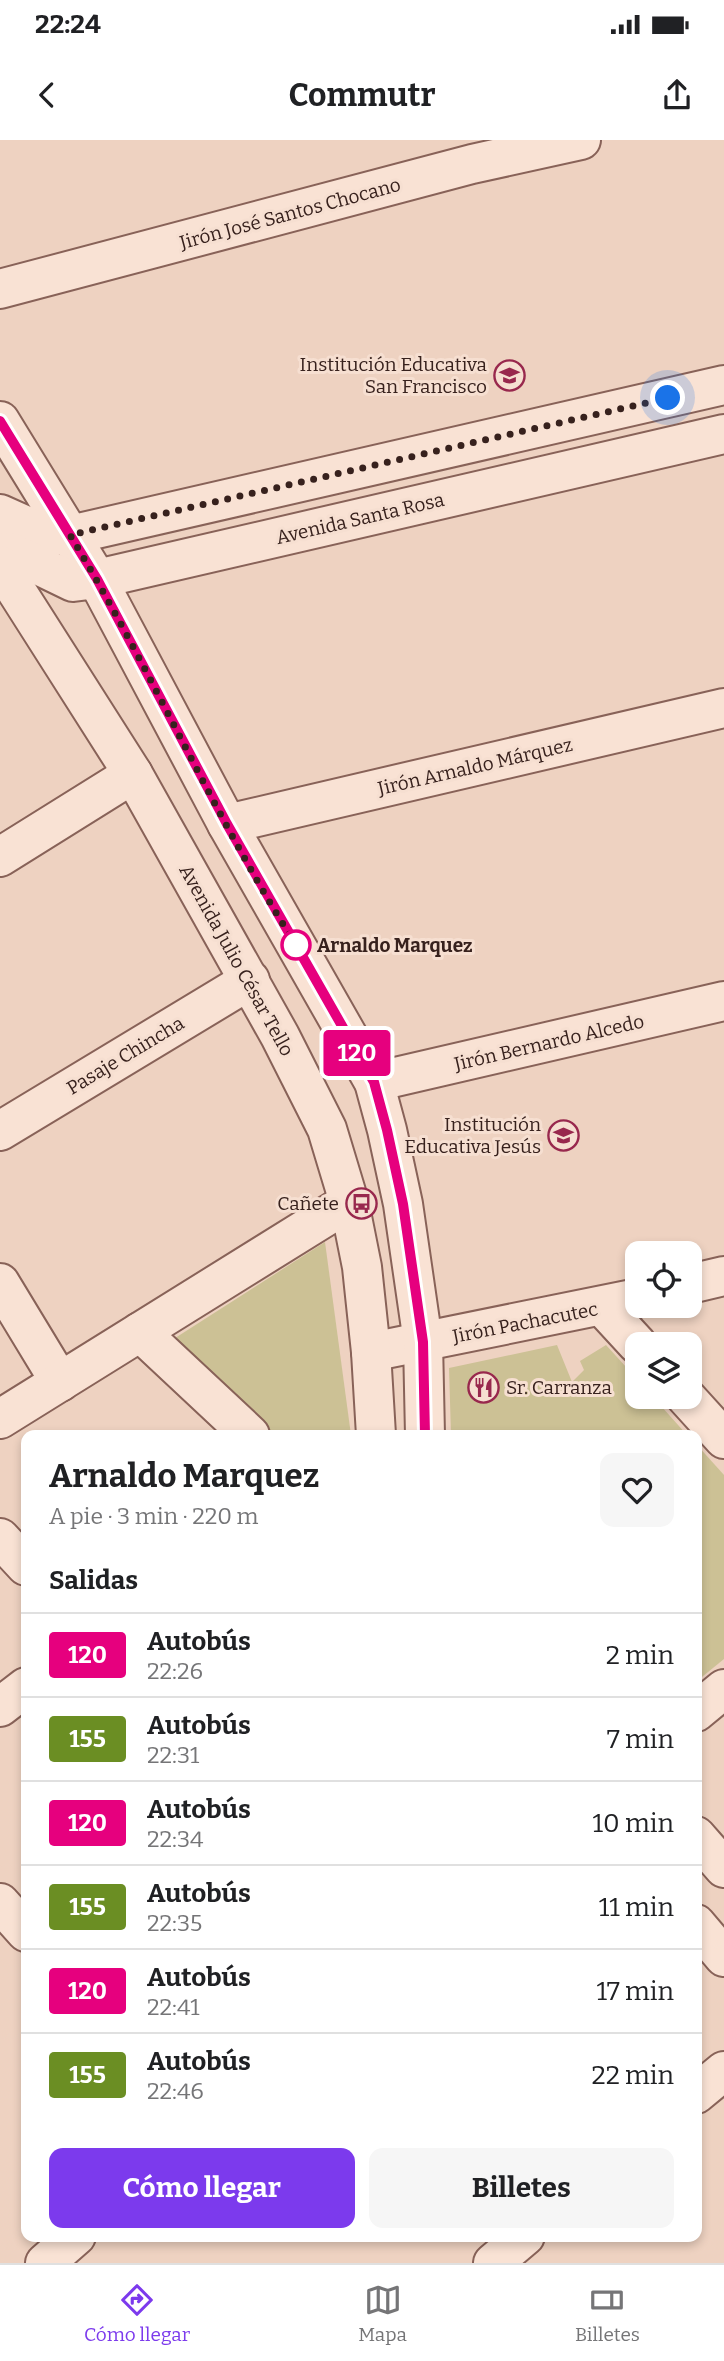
<!DOCTYPE html>
<html lang="es">
<meta charset="utf-8">
<style>
body{margin:0;font-family:Bitter,serif;background:#f6f6f6;color:#202124;height:100vh;display:flex;flex-direction:column;font-size:26px;white-space:nowrap}
*{box-sizing:border-box;margin:0}
p{font-size:23px;color:#757577}
.icon{flex:none;width:38px;height:38px;fill:none;stroke:currentColor;stroke-width:2;stroke-linecap:round;stroke-linejoin:round}
.map{position:relative;flex:1;overflow:hidden}
.drawer{position:absolute;left:21px;top:1290px;width:681px;height:812px;display:flex;flex-direction:column;background:#fff;border-radius:14px;box-shadow:0 4px 10px #0003}
.drawer>*{flex:none}
.badge{padding:0 14px;border-radius:5px;font-size:24px;line-height:46px}
.tools{position:absolute;left:625px;top:1101px;display:grid;gap:14px}
.tools a{display:grid;place-items:center;width:77px;height:77px;border-radius:14px;background:#fff;box-shadow:0 4px 10px #0003;font-size:35px}
.you{position:absolute;width:35px;height:35px;margin:-18px;border:5px solid #fff;border-radius:50%;background:#1a73e8;box-shadow:0 0 0 10px #1a73e833}
.map>.badge{position:absolute;translate:-50% -50%;box-shadow:0 0 0 4px #fff}
h2{padding:0 28px;font-size:26px;line-height:63px}
.round{display:grid;place-items:center;flex:none;width:74px;height:74px;border-radius:14px;background:#f6f6f6}
.headline{display:flex;align-items:center;justify-content:space-between;height:119px;padding:0 28px}
h1{font-size:33px;font-weight:700;line-height:52px}
.button{display:flex;gap:14px;margin-top:auto;padding:14px 28px}
.button a{flex:1;height:80px;border-radius:14px;background:#7c3aed;color:#fff;font-size:28px;font-weight:700;line-height:80px;text-align:center}
.button a+a{background:#f6f6f6;color:#202124}
ul{padding:0;list-style:none}
li{display:flex;align-items:center;gap:21px;height:84px;padding:0 28px;border-top:2px solid #e0e0e0}
li div{flex:1}
li b{display:block;font-size:26px}
li em{font-style:normal}
li .badge{min-width:77px;font-weight:700;text-align:center}
.status{display:flex;justify-content:space-between;align-items:center;height:49px;padding:0 35px;background:#fff;direction:ltr}
.status svg{height:19px;fill:currentColor}
header{display:flex;justify-content:space-between;align-items:center;height:91px;padding:0 28px;background:#fff;font-size:32px;font-weight:700}
.tabs{display:flex;justify-content:space-around;align-items:center;height:98px;border-top:2px solid #e0e0e0;background:#fff;font-size:19px;color:#757577}
.tabs a{display:grid;justify-items:center;gap:4px}
.tabs .active{color:#7c3aed}
.map>svg:first-child{display:block}
.green{fill:#ccc195}
.lines{fill:none;stroke-linecap:round;stroke-linejoin:round}
.minor-casing{stroke:#886258;stroke-width:42}
.tertiary-casing{stroke:#886258;stroke-width:42}
.minor{stroke:#f9e2d4;stroke-width:38}
.tertiary{stroke:#f9e2d4;stroke-width:38}
.line-casing{stroke:#fff;stroke-width:16}
.line{stroke:#e6007e;stroke-width:10}
.walk{stroke:#37211d;stroke-width:7;stroke-dasharray:0 12.6}
.stop-dot{fill:#fff;stroke:#e6007e;stroke-width:3.5}
.labels{text-anchor:middle;stroke-width:6;stroke-linejoin:round;paint-order:stroke}
.street-label{font-size:19px;fill:#37211d;stroke:#f6dfd1}
.poi-label{font-size:19px;fill:#37211d;stroke:#f6dfd1;text-anchor:end}
.stop-label{font-size:19px;font-weight:bold;fill:#37211d;stroke:#f6dfd1;text-anchor:start}
</style>
<div class="status"><b>22:24</b><svg viewBox="0 0 49 12"><path d="M0 12V9h3v3zM5 12V6h3v6zM10 12V3h3v9zM15 12V0h3v12zM26 1h20v11H26zM47 4h2v5h-2z"/></svg></div>
<header><svg class="icon" aria-label="back" viewBox="0 0 24 24"><path d="M15 5l-7 7 7 7"/></svg>Commutr<svg class="icon" aria-label="share" viewBox="0 0 24 24"><path d="M12 15V3M7 8l5-5 5 5M5 13v7h14v-7"/></svg></header>
<div class="map">
<svg width="724" height="2123" viewBox="0 0 724 2123">
<rect width="100%" height="100%" fill="#eed2c1"/>
<!-- green -->
<g class="green">
<polygon points="325,1102 351,1295 271,1295 172,1200"/>
<polygon points="557,1205 572,1242 584,1230 580,1221 606,1205 637,1239 637,1256 653,1257 687,1295 451,1295 449,1228"/>
<polygon points="697,1305 724,1335 724,1519 697,1541"/>
</g>
<g class="lines">
<defs>
<g id="minor">
<polyline points="0,149 472,24 581,0"/>
<polyline points="227,684 724,568"/>
<polyline points="0,717 133,634"/>
<polyline points="374,942 724,861"/>
<polyline points="0,991 250,840"/>
<polyline points="0,1143 60,1242"/>
<polyline points="690,1144 724,1136"/>
<polyline points="602,1166 637,1204"/>
<polyline points="140,1192 250,1295"/>
<polyline points="371,1212 637,1158"/>
<polyline points="685,1256 724,1299"/>
<polyline points="0,1279 349,1062"/>
<polyline points="0,1398 26,1426"/>
<polyline points="0,1567 26,1547"/>
<polyline points="696,1572 724,1549"/>
<polyline points="0,1763 26,1792"/>
<polyline points="696,1954 724,1931"/>
<polyline points="45,2123 76,2096"/>
<polyline points="493,2123 525,2096"/>
</g>
<g id="tertiary">
<polyline points="0,281 97,439 227,684 374,942 387,990 403,1064 423,1202 425,1295"/>
<polyline points="0,374 49,396 70,395 724,245"/>
<polyline points="0,413 11,412 73,442 97,439 724,294"/>
<polyline points="0,425 133,634 280,896 327,989 349,1062 362,1127 371,1212 376,1295"/>
<polyline points="696,1696 724,1728"/>
<polyline points="696,1784 724,1817"/>
</g>
</defs>
<!-- minor casing -->
<use href="#minor" class="minor-casing"/>
<!-- tertiary casing -->
<use href="#tertiary" class="tertiary-casing"/>
<!-- minor -->
<use href="#minor" class="minor"/>
<!-- tertiary -->
<use href="#tertiary" class="tertiary"/>
</g>
<g class="lines">
<defs>
<polyline id="line" points="0,281 97,439 227,684 374,942 387,990 403,1064 423,1202 425,1295"/>
</defs>
<!-- line casing -->
<use href="#line" class="line-casing"/>
<!-- line -->
<use href="#line" class="line"/>
<!-- walk -->
<path class="walk" d="M 296,805 C 212,673 151,528 70,395 L 668,258"/>
</g>
<!-- icons -->
<defs>
<symbol id="school-ring" viewBox="-11 -11 22 22"><circle r="9.5" fill="#f6dfd1" stroke="#98284d" stroke-width="1.5"/><path d="M0-5L7-2L0 1L-7-2ZM-4 1L0 2.5L4 1V4Q0 6-4 4Z" fill="#98284d"/></symbol>
<symbol id="bus-ring" viewBox="-11 -11 22 22"><circle r="9.5" fill="#f6dfd1" stroke="#98284d" stroke-width="1.5"/><path d="M-5-6H5V4H4V6H2V4H-2V6H-4V4H-5ZM-3.5-4V0h7V-4ZM-3.5 1.2v1.5H-2V1.2ZM2 1.2v1.5H3.5V1.2Z" fill="#98284d"/></symbol>
<symbol id="restaurant-ring" viewBox="-11 -11 22 22"><circle r="9.5" fill="#f6dfd1" stroke="#98284d" stroke-width="1.5"/><path d="M-5-6h1v4h1v-4h1v4h1v-4h1v5L-1.5 .5V6h-2V.5L-5-1ZM5-6V6H3V1.5H1.5Q1.5-4 5-6Z" fill="#98284d"/></symbol>
</defs>
<g fill-rule="evenodd">
<use href="#school-ring" x="492" y="218" width="35" height="35"/>
<use href="#school-ring" x="546" y="978" width="35" height="35"/>
<use href="#bus-ring" x="344" y="1046" width="35" height="35"/>
<use href="#restaurant-ring" x="466" y="1230" width="35" height="35"/>
</g>
<!-- markers -->
<circle class="stop-dot" cx="296" cy="805" r="14"/>
<g class="labels">
<!-- street labels -->
<g class="street-label">
<text transform="translate(290 73) rotate(-15)" y="7">Jirón José Santos Chocano</text>
<text transform="translate(360 378) rotate(-13)" y="7">Avenida Santa Rosa</text>
<text transform="translate(475 626) rotate(-13)" y="7">Jirón Arnaldo Márquez</text>
<text transform="translate(237 820) rotate(61)" y="7">Avenida Julio César Tello</text>
<text transform="translate(549 902) rotate(-13)" y="7">Jirón Bernardo Alcedo</text>
<text transform="translate(125 915) rotate(-31)" y="7">Pasaje Chincha</text>
<text transform="translate(525 1182) rotate(-11)" y="7">Jirón Pachacutec</text>
</g>
<!-- poi labels -->
<g class="poi-label">
<text x="487" y="231">Institución Educativa<tspan x="487" dy="22">San Francisco</tspan></text>
<text x="541" y="991">Institución<tspan x="541" dy="22">Educativa Jesús</tspan></text>
<text x="339" y="1070">Cañete</text>
<text x="506" y="1254" text-anchor="start">Sr. Carranza</text>
</g>
<!-- stop labels -->
<g class="stop-label">
<text x="317" y="812">Arnaldo Marquez</text>
</g>
</g>
</svg>
<div class="tools">
<a><svg class="icon" aria-label="locate" viewBox="0 0 24 24"><circle cx="12" cy="12" r="6"/><path d="M12 2v4M12 18v4M2 12h4M18 12h4"/></svg></a>
<a><svg class="icon" aria-label="layers" viewBox="0 0 24 24"><path d="M12 4l9 5-9 5-9-5zM3 14l9 5 9-5"/></svg></a>
</div>
<div class="you" style="left:668px;top:258px"></div>
<b class="badge" style="left:357px;top:913px;background:#e6007e;color:#fff">120</b>
<section class="drawer">
<div class="headline"><div><h1>Arnaldo Marquez</h1><p>A pie · 3 min · 220 m</p></div><a class="round"><svg class="icon" aria-label="heart" viewBox="0 0 24 24"><path d="M12 20l-8-8c-3-5 5-10 8-4 3-6 11-1 8 4z"/></svg></a></div>
<h2>Salidas</h2>
<ul>
<li><span class="badge" style="background:#e6007e;color:#fff">120</span><div><b>Autobús</b><p>22:26</p></div><em>2 min</em></li>
<li><span class="badge" style="background:#6b8e23;color:#fff">155</span><div><b>Autobús</b><p>22:31</p></div><em>7 min</em></li>
<li><span class="badge" style="background:#e6007e;color:#fff">120</span><div><b>Autobús</b><p>22:34</p></div><em>10 min</em></li>
<li><span class="badge" style="background:#6b8e23;color:#fff">155</span><div><b>Autobús</b><p>22:35</p></div><em>11 min</em></li>
<li><span class="badge" style="background:#e6007e;color:#fff">120</span><div><b>Autobús</b><p>22:41</p></div><em>17 min</em></li>
<li><span class="badge" style="background:#6b8e23;color:#fff">155</span><div><b>Autobús</b><p>22:46</p></div><em>22 min</em></li>
</ul>
<div class="button"><a>Cómo llegar</a><a>Billetes</a></div>
</section>
</div>
<nav class="tabs">
<a class="active"><svg class="icon" aria-label="directions" viewBox="0 0 24 24"><path d="M12 3l9 9-9 9-9-9zM9 14v-3h6M13 9l2 2-2 2"/></svg>Cómo llegar</a>
<a><svg class="icon" aria-label="map" viewBox="0 0 24 24"><path d="M3 6l6-2 6 2 6-2v14l-6 2-6-2-6 2zM9 4v14M15 6v14"/></svg>Mapa</a>
<a><svg class="icon" aria-label="tickets" viewBox="0 0 24 24"><path d="M3 7h18v10H3zM15 7v10"/></svg>Billetes</a>
</nav>
